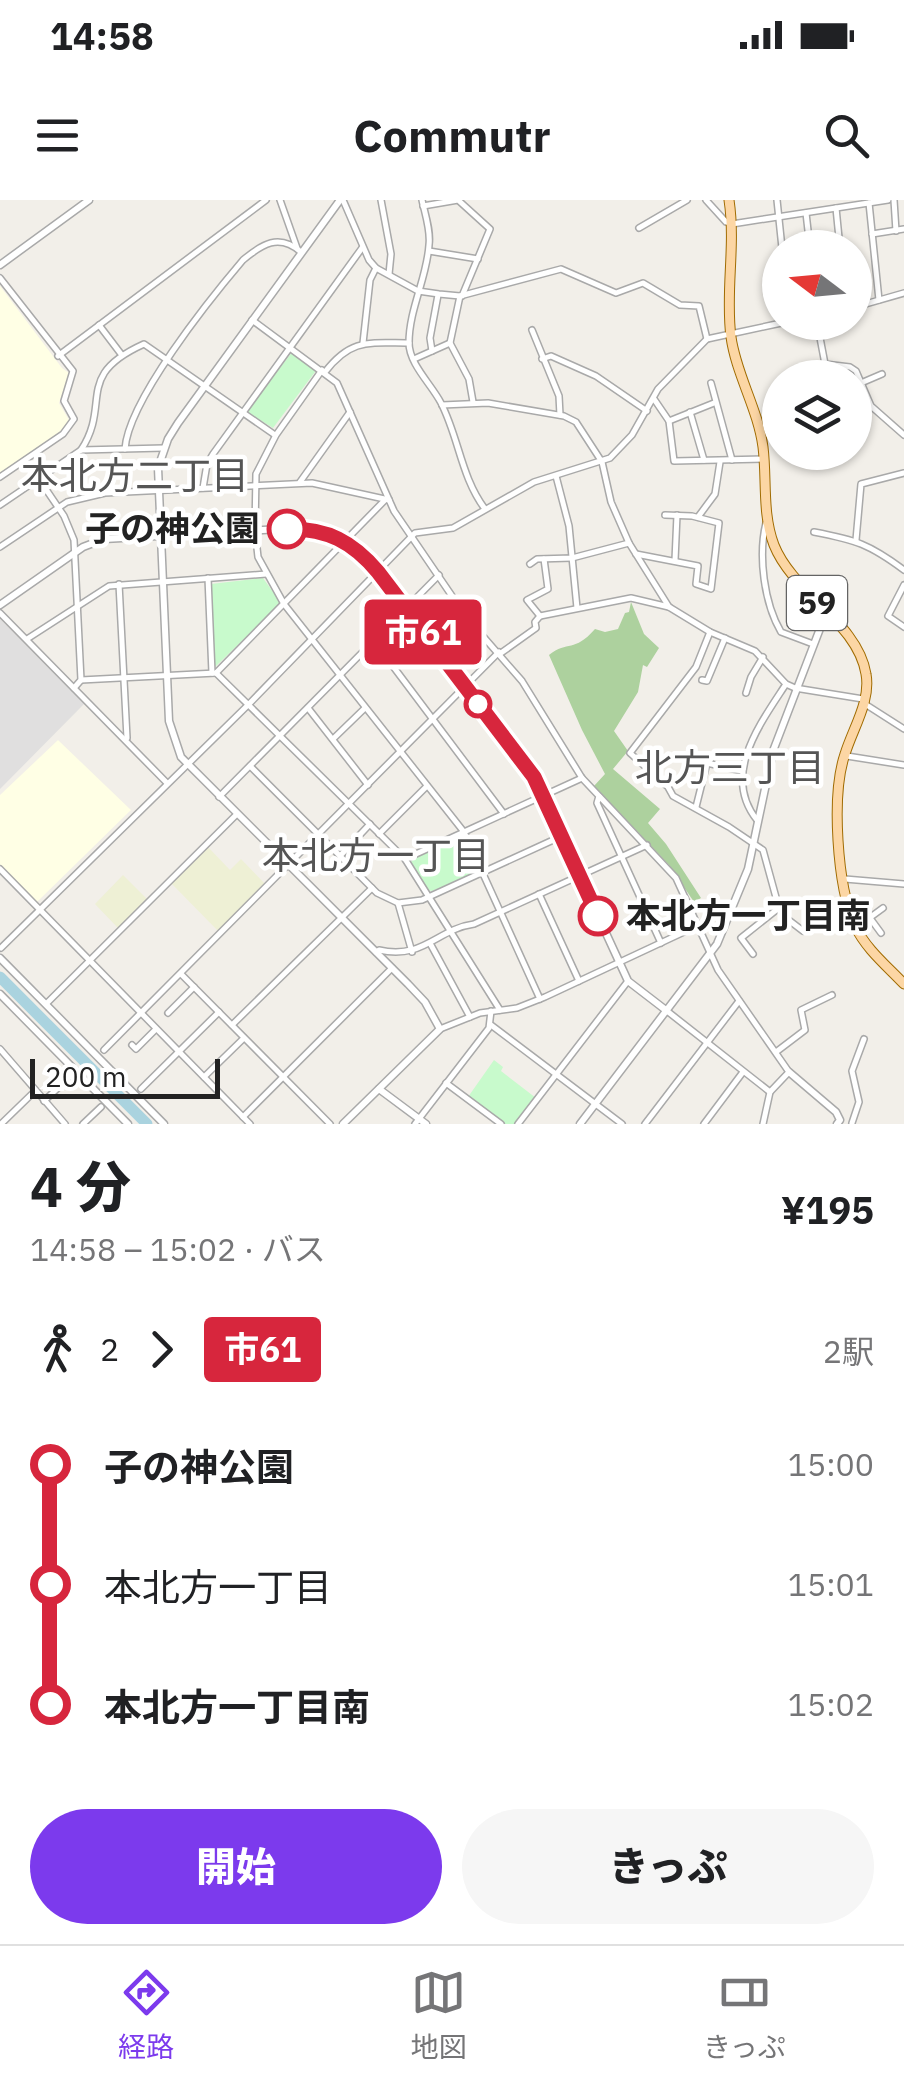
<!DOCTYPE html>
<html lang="ja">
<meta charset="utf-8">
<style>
body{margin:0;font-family:"IBM Plex Sans","Noto Sans JP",sans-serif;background:#f6f6f6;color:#202124;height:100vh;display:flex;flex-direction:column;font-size:38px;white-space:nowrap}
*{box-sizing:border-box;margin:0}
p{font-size:32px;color:#757577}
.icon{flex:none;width:55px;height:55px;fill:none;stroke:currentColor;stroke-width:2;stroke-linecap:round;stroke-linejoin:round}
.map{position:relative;height:924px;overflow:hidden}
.details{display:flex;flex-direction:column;background:#fff;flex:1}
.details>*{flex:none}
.badge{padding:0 20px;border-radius:8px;font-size:35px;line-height:65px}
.needle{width:65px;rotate:286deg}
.fabs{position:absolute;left:762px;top:30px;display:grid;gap:20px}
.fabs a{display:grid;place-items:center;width:110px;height:110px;border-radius:50%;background:#fff;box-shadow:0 2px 8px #0004;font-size:50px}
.scale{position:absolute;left:30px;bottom:25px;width:190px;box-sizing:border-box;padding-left:10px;border:5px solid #222;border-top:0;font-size:28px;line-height:35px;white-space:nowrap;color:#222;-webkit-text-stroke:8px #fff;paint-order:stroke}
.map>.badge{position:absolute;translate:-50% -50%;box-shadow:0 0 0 5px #fff}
.legs{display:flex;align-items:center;gap:15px;height:110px;padding:0 30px;font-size:32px}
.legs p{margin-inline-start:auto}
.headline{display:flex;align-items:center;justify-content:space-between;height:170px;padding:0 30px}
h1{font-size:55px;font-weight:800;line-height:75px}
.button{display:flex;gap:20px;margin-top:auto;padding:20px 30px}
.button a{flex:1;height:115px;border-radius:60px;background:#7c3aed;color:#fff;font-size:40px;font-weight:800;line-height:115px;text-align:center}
.button a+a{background:#f6f6f6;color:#202124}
ul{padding:0 30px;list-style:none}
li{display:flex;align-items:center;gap:35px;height:120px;font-size:38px}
li i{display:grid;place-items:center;width:15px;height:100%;margin:0 12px;background:currentColor}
li i::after{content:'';width:25px;height:25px;margin:-12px;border:8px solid;border-radius:50%;background:#fff}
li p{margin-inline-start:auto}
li:first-child i{background:linear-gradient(#0000 50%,currentColor 0)}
li:last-child i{background:linear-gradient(currentColor 50%,#0000 0)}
.status{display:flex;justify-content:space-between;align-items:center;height:70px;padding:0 50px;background:#fff;direction:ltr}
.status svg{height:28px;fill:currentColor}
header{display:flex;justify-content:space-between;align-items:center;height:130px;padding:0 30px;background:#fff;font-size:45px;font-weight:800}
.tabs{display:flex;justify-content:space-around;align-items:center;height:140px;border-top:2px solid #e0e0e0;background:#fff;font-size:28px;color:#757577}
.tabs a{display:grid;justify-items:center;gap:5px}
.tabs .selected{color:#7c3aed}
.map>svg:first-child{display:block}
.residential{fill:#e0dfdf}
.education{fill:#ffffe5}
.farmland{fill:#eef0d5}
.forest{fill:#add19e}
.park{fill:#c8facc}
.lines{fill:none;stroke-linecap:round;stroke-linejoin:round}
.river{stroke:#aad3df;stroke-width:11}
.minor-casing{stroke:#a9a9a9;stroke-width:8}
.tertiary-casing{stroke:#a9a9a9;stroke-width:9}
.primary-casing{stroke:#a06b00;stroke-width:11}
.minor{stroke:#fff;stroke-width:5}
.tertiary{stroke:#fff;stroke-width:6}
.primary{stroke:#fcd6a4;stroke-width:9}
.line-1-casing{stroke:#fff;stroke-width:22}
.line-1{stroke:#d7263d;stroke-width:15}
.stop-1-dot{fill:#fff;stroke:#d7263d;stroke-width:5}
.labels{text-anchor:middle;stroke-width:9;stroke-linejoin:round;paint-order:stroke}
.shield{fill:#fff;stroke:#646464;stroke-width:2.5}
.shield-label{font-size:32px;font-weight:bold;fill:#222}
.stop-label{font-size:35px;font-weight:bold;fill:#222;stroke:#fff;text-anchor:end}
.neighbourhood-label{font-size:38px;fill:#555;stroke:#fff}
</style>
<div class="status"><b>14:58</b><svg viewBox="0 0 49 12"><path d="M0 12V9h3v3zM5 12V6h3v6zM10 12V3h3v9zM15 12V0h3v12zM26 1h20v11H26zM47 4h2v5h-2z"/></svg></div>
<header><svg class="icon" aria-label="menu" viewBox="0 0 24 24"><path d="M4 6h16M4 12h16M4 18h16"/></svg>Commutr<svg class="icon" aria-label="search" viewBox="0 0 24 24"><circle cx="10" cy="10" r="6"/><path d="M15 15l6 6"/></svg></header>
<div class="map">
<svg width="904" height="924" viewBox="0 0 904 924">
<rect width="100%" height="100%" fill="#f2efe9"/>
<!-- residential -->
<polygon class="residential" points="0,419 84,504 0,589"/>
<!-- education -->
<g class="education">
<polygon points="0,86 62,168 69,173 59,203 69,220 60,233 0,274"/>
<polygon points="58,540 131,610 37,702 0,665 0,595"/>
</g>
<!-- farmland -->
<g class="farmland">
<polygon points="208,647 230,670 241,659 267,686 220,733 171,683"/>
<polygon points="123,675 147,699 118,728 95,704"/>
</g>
<!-- forest -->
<path class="forest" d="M 631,402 L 644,434 L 659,448 L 647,467 L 643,465 L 638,492 L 614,531 L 628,551 L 613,569 L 660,609 L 648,623 L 666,644 L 701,698 L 694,702 L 669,665 L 594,586 L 605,574 L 582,530 L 549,455 C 568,440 574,453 595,429 L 605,432 L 618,429 L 625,413 L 629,412 Z"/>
<!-- park -->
<g class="park">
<polygon points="293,151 315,168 315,172 273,228 249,213 248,209"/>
<polygon points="263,378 281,403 213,469 211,384"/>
<polygon points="462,635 477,672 432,691 427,690 411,663 412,659"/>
<polygon points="494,860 503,867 501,871 536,898 516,924 504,924 468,897"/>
</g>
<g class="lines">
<!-- river -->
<polyline class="river" points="0,777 147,924"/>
<defs>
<g id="minor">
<polyline points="280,0 297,48"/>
<polyline points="343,0 369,60 376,68 418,91 439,94 460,96 561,69 616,93 643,83 680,105 699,106 707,139"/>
<polyline points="381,0 391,54 389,74"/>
<path d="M 422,0 C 425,14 431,31 429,45 C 427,78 409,109 409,143 C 409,164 432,185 441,203 C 459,238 461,277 485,309"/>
<polyline points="706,0 726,22 732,24 888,0"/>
<polyline points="777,0 782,48"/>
<polyline points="894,0 896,31"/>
<polyline points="869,3 879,100"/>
<polyline points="423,6 458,0 490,29 462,96"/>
<polyline points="836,8 840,48"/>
<polyline points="806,13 810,48"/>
<polyline points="639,28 687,0"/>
<polyline points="872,34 904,29"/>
<polyline points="429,51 478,59"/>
<polyline points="0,78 73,171 64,201 74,219 63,234 0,277"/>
<polyline points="460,96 450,143 469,179 473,202"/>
<polyline points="855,107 904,93"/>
<polyline points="252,120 337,183 394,311 467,418 522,481 582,578 599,596 597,603 661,743"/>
<polyline points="817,122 825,164 850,167 856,171 871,206 904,235"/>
<polyline points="99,125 121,154"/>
<polyline points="532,130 559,196 560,215"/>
<polyline points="363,143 370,80 376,68"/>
<polyline points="432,151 430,138 438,95"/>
<polyline points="58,156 266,0"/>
<polyline points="414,159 450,143"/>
<polyline points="542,159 551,156 596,176 647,211"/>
<polyline points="322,170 276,235 256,274 255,330 258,357 284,404 464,632 540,799"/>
<path d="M 325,172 C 351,138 369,143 409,143"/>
<polyline points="711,183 732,260"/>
<polyline points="861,183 882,174"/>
<polyline points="654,199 669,221 674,261 764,259"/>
<polyline points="442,205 488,203 564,216 576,222 602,262 611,302 629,343 669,407 710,432 755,451 786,484 795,488 863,499"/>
<polyline points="690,212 704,260"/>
<polyline points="669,221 714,203"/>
<path d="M 125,249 C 128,201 209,100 243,60 C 262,44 279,33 301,52"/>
<path d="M 81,250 C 112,203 73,176 144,144 L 275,235"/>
<polyline points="556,276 569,326 577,408"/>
<polyline points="39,279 64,316 74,340 81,480 74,488"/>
<polyline points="300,282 350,212"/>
<polyline points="203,288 207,264 213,254 362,48"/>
<polyline points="0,305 81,250 164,248"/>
<polyline points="698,317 715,294 720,262"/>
<path d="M 766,323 C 758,356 764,403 781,432 L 813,444"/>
<path d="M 814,332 C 856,340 869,344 904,370"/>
<polyline points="856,340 861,284 904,273"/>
<polyline points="0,347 67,302 105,293 312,283 389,300"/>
<polyline points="636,354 698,366 696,384 711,389 719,323 692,316 665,315"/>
<polyline points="675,360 677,315"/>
<polyline points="530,364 537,359 572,358 629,343"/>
<polyline points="208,378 212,473"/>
<polyline points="119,384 127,538"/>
<polyline points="904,385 888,416 904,427"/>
<polyline points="0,413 167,583"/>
<polyline points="540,416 631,398 669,407"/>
<polyline points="540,416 527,400 548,389 544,359"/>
<polyline points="710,432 696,467 630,553 668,587 673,596 729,627 763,650 777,701 786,718 803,731"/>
<polyline points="27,439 109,386 266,374"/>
<polyline points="374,441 504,614"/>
<polyline points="501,453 536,428 535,422 540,416"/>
<polyline points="216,473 405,659 500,810"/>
<polyline points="81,480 216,473 384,301"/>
<polyline points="702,480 707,481 725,438"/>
<polyline points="746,493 751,477 763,457"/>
<polyline points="865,504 904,529"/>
<polyline points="308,508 368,585"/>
<polyline points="333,539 365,508"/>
<polyline points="847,556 904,565"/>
<polyline points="250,566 377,693 398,703 422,700 562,636"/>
<polyline points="219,597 439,375"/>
<polyline points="600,597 676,678 718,770 789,872 770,892 763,924"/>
<polyline points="696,607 707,563 742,571"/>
<path d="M 757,620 C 721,575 760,524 786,484"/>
<polyline points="379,634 426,587"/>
<polyline points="340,656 370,624"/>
<polyline points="405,659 582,578"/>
<polyline points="0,669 250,924"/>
<polyline points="845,679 904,684"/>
<polyline points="539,694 579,781"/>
<polyline points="398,703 412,752"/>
<polyline points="870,718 881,733"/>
<polyline points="857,727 883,708"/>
<polyline points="431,745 470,817"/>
<polyline points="1,748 249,504 415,333 453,328 534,282 610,258 632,235 658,189 707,139 786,122"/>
<path d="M 376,752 L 379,750 C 424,760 437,729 474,724 L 647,645"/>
<polyline points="753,754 741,738 780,707"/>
<polyline points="181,774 330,924"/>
<polyline points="46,804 236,615"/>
<polyline points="667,811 770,892"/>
<polyline points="168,813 194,787"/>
<polyline points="232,825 372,688"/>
<polyline points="491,825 622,924"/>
<polyline points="440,829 480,813 517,808 545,797 699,725"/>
<polyline points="132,845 136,849 156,829"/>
<polyline points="0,849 65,924"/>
<polyline points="104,850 499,452"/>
<polyline points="776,852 805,830 801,810 832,795"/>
<polyline points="204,877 244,838"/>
<polyline points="446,883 501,924"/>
<polyline points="141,889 219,812"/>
<polyline points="44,901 76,871"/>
<polyline points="243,917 392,768"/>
<polyline points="852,923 859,902 852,871 864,839"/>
<polyline points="1,924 35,891"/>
<polyline points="83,924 101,907"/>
<polyline points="415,924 489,828 491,811"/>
<polyline points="518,924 628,781"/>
<polyline points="645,924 739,801"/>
<polyline points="704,924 743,872"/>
</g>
<g id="tertiary">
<polyline points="340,0 178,223 168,239 158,268 169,521 181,557 408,784 425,802 440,829 343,924"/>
<polyline points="0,65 89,0"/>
<polyline points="0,405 83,347 104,339 299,328 337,337 366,358 534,577 628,781 667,811"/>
<polyline points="0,758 164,924"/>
<polyline points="0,794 128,924"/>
<polyline points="789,872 836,912 840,920 837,924"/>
<polyline points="379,889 426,924"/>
<polyline points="580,924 717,744 748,669 773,551 826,413"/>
</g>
<path id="primary" d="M 729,0 C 736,46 725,92 731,137 C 736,174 758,209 763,247 C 767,279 762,314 774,345 C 793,393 858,423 866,474 C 871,501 853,528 845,554 C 831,595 837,686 855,726 C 866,749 887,766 904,784"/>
</defs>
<!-- minor casing -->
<use href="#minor" class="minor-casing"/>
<!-- tertiary casing -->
<use href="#tertiary" class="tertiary-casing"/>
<!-- primary casing -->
<use href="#primary" class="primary-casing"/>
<!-- minor -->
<use href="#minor" class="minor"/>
<!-- tertiary -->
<use href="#tertiary" class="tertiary"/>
<!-- primary -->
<use href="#primary" class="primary"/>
</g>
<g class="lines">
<defs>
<path id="line-1" d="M 287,329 C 327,328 353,342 378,372 L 534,577 L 598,716"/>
</defs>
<!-- line-1 casing -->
<use href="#line-1" class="line-1-casing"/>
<!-- line-1 -->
<use href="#line-1" class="line-1"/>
</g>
<!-- markers -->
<g class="stop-1-dot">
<circle cx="287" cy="329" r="18"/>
<circle cx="478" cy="504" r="12"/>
<circle cx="598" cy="716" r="18"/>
</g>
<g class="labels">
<!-- shield labels -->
<rect class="shield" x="787" y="376" width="60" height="54" rx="8"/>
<g class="shield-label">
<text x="817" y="414">59</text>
</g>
<!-- stop labels -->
<g class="stop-label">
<text x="260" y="341">子の神公園</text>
<text x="626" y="728" text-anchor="start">本北方一丁目南</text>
</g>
<!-- neighbourhood labels -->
<g class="neighbourhood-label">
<text x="135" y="289">本北方二丁目</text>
<text x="730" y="581">北方三丁目</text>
<text x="376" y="669">本北方一丁目</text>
</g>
</g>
</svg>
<div class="fabs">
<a><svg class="needle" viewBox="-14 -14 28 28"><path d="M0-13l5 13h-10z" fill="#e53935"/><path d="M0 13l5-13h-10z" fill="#757577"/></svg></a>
<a><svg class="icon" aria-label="layers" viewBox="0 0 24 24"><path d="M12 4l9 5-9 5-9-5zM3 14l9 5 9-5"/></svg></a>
</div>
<div class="scale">200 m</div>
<b class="badge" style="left:423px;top:432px;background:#d7263d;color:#fff">市61</b>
</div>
<section class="details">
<div class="headline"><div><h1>4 分</h1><p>14:58 – 15:02 · バス</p></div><b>¥195</b></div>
<div class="legs"><svg class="icon" aria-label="walk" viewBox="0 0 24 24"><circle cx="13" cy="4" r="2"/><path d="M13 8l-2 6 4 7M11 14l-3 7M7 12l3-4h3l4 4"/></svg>2<svg class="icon" aria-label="forward" viewBox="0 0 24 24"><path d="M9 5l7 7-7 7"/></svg><b class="badge" style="background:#d7263d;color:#fff">市61</b><p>2駅</p></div>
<ul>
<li><i style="color:#d7263d"></i><b>子の神公園</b><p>15:00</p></li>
<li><i style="color:#d7263d"></i><span>本北方一丁目</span><p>15:01</p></li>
<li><i style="color:#d7263d"></i><b>本北方一丁目南</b><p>15:02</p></li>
</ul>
<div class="button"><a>開始</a><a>きっぷ</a></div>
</section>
<nav class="tabs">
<a class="selected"><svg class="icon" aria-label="directions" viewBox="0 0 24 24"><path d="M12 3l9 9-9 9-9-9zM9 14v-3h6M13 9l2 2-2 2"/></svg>経路</a>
<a><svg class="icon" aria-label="map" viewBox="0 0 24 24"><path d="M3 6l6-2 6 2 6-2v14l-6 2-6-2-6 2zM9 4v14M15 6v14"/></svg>地図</a>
<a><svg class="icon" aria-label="tickets" viewBox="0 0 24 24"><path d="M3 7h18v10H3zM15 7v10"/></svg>きっぷ</a>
</nav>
